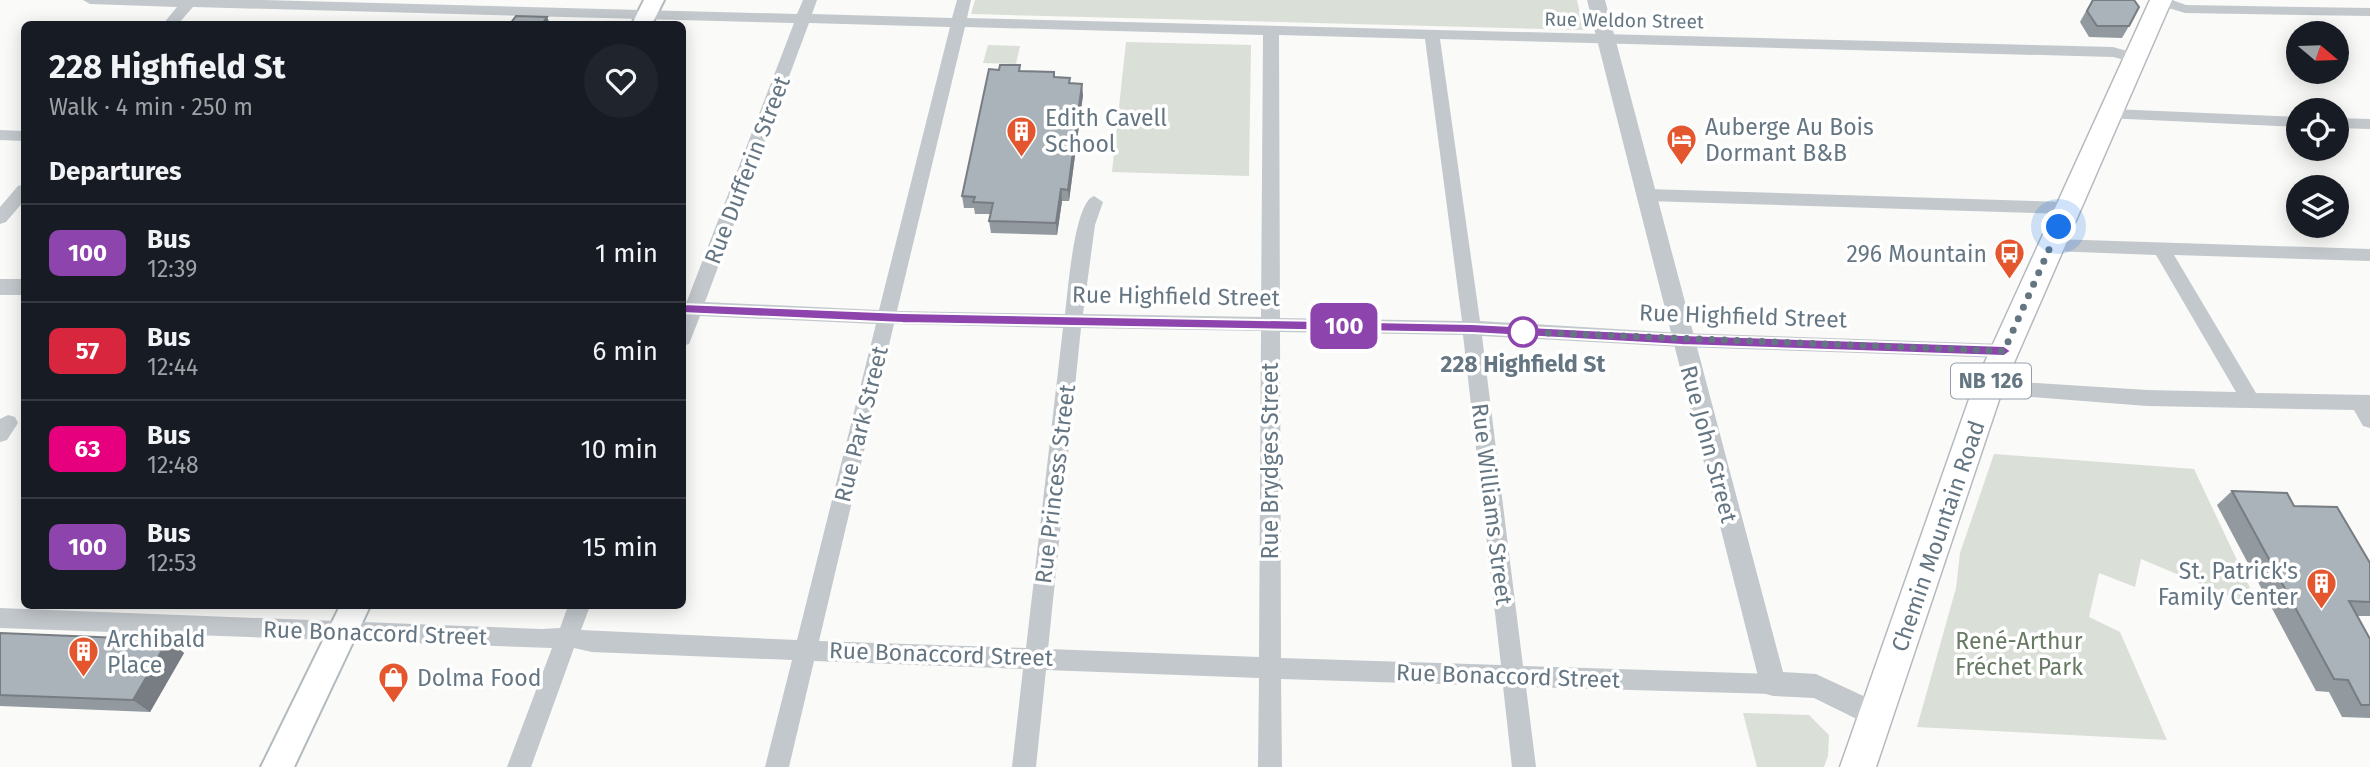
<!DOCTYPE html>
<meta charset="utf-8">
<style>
body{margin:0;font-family:"Fira Sans",sans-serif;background:#20242c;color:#f1f3f6;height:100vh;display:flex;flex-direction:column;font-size:26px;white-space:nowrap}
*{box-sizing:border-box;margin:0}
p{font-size:23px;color:#9ea1a6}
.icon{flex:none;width:38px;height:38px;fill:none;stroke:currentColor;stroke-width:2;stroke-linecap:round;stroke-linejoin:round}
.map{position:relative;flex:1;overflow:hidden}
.details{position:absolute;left:21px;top:21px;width:665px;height:588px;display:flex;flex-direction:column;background:#171b24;border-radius:10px;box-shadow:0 4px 18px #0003}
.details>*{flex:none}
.badge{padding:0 14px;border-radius:10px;font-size:24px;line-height:46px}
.needle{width:46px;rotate:109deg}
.controls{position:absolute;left:2286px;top:21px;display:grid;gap:14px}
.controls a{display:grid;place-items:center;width:63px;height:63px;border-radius:50%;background:#171b24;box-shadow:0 4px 18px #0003;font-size:35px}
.you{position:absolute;width:35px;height:35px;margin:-18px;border:5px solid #fff;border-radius:50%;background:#1a73e8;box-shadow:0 0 0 10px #1a73e833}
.map>.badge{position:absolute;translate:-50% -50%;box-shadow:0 0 0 4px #fff}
h2{padding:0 28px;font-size:26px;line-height:63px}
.round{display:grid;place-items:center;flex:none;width:74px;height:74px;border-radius:37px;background:#20242c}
.summary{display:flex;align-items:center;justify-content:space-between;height:119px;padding:0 28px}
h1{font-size:33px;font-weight:700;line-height:52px}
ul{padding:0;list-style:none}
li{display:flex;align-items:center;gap:21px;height:98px;padding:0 28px;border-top:2px solid #363941}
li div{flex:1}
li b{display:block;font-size:26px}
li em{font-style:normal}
li .badge{min-width:77px;font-weight:700;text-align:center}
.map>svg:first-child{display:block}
.green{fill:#dadfd7}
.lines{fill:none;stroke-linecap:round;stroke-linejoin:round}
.secondary-casing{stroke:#b3babf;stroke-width:4}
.primary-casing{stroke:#b5babe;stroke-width:3}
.minor{fill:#c3c8cc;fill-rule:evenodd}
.tertiary{fill:#c3c8cc;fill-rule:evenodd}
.secondary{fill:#fff;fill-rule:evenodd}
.primary{fill:#fff;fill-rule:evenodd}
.wall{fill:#929a9f}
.shaded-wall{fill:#777d82}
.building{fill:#aab3b9;stroke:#777d82;stroke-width:2}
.line{fill:#8e44ad;stroke:#fff;stroke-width:2}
.walk{stroke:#657683;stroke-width:7;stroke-dasharray:0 12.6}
.stop-dot{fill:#fff;stroke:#8e44ad;stroke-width:3.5}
.labels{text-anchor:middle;stroke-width:7;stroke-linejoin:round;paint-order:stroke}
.far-street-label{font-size:19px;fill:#657683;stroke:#fff}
.shield{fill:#fff;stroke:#939fa8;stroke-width:2}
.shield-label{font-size:21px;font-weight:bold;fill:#657683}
.poi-label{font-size:23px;fill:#657683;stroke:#fff;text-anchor:start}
.street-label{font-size:23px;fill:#657683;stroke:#fff}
.stop-label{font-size:23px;font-weight:bold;fill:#657683;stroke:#fff}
.park-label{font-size:23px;fill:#687a64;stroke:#fff}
</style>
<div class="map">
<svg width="2370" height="767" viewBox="0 0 2370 767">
<rect width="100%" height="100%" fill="#fafaf8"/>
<!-- green -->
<g class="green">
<polygon points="975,0 1577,0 1584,30 971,14"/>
<polygon points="1126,42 1251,45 1249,176 1112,172"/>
<polygon points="988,45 1020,46 1016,64 983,63"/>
<polygon points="1994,454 2194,469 2260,609 2141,559 2135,587 2099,573 2089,617 2120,632 2167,740 1917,727 1956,588 1960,553"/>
<polygon points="1743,713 1809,715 1829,735 1828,756 1824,767 1757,767"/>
</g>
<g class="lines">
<defs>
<g id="secondary">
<polygon points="644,0 664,0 652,24 632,24"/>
<polygon points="340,606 370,606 294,767 261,767"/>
</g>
<polygon id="primary" points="2150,0 2172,0 2003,388 1876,767 1840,767 1973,388"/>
</defs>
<!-- secondary casing -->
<use href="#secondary" class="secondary-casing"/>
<!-- primary casing -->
<use href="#primary" class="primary-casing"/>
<!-- minor -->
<g class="minor">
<path d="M 83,0 L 263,0 L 797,14 L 803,0 L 817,0 L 812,14 L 952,18 L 957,0 L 971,0 L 967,18 L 2113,47 L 2141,55 L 2144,58 L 2136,63 L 2113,57 L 1440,39 L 1480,321 L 1682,333 L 2004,344 L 2011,346 L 2013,351 L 2011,356 L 2004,358 L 1682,347 L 1482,336 L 1523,666 L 1773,674 L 1781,677 L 1784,684 L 1781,691 L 1773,694 L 1526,687 L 1536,767 L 1512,767 L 1503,686 L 1281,679 L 1282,767 L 1258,767 L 1259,678 L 1046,670 L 1036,767 L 1012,767 L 1023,669 L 814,661 L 789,767 L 765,767 L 792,660 L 592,652 L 574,648 L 531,767 L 507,767 L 552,648 L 0,628 L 0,608 L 542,629 L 560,628 L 568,606 L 590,606 L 581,630 L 797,640 L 876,324 L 700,316 L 689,344 L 682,346 L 682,301 L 687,301 L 794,23 L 193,7 L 178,24 L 163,24 L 177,7 L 90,4 ZM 809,23 L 950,27 L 879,310 L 705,302 ZM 965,27 L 1263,35 L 1261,317 L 1083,314 L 1095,225 L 1103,202 L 1094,196 C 1074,202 1068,292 1065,314 L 897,311 ZM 1279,35 L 1425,39 L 1462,321 L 1280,318 ZM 894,324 L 1063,328 L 1026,648 L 819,641 ZM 1081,328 L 1261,331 L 1259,657 L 1048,649 ZM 1280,332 L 1463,335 L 1501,665 L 1281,658 Z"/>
<polygon points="2172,0 2186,5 2370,8 2370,16 2185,13 2155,4 2153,1"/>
<polygon points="2112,109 2298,117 2298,127 2106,118 2104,114 2106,110"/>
<polygon points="2336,118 2370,119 2370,129 2336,128"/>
<polygon points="0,130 24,131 24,141 0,140"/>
<polygon points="24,184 24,201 6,222 0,224 0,207 18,186"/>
<polygon points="1647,189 2067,202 2076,208 2067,214 1647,201 1638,195"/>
<polygon points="2052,239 2370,249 2370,261 2174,255 2256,393 2370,395 2370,428 2363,426 2354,410 2147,406 1981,393 1978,388 1981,383 1988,380 2147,390 2236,392 2156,255 2052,251 2046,249 2043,245 2046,241"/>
<polygon points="8,415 15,417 18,423 7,440 0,442 0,419"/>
</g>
<!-- tertiary -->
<g class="tertiary">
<polygon points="1587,0 1605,0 1783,672 1816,674 1887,707 1891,716 1887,725 1877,729 1814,698 1773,696 1763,693 1760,684"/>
<rect x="0" y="279" width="24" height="16"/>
</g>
<!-- secondary -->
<use href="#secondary" class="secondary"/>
<!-- primary -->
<use href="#primary" class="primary"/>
</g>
<!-- wall -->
<g class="wall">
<polygon points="2092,0 2134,0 2129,26 2122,38 2089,37 2080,22"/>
<polygon points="1021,71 1055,77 1071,83 1083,95 1069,201 1062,201 1057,235 991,233 989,221 991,214 975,214 974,208 964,208 962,196"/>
<polygon points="2232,491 2294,506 2370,563 2370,616 2357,616 2370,639 2370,718 2342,717 2329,692 2316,691 2217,505"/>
<polygon points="0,633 168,640 184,653 150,712 0,706"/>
</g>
<!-- shaded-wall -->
<g class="shaded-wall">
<polygon points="547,17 550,24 542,24"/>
<polygon points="1082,84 1083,95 1069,201 1068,190"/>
<polygon points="1061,189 1062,201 1057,235 1056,223"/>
<polygon points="168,640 184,653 150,712 133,700"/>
</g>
<!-- building -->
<g class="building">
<polygon points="2093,0 2134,0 2139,7 2129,26 2097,26 2087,11"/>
<polygon points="516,16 547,17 542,24 510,24"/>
<polygon points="1000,65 1020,65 1019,71 1054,72 1054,77 1070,78 1069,83 1082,84 1068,190 1061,189 1056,223 989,221 993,203 973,202 975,197 962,196 989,69 999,70"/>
<polygon points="2232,491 2287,493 2294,506 2337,507 2370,563 2370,602 2349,601 2370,639 2370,705 2361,705 2348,680 2334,679"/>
<polygon points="0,633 168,640 133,700 0,695"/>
</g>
<!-- line -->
<polygon class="line" points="682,304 903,313 1472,324 1682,335 2004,346 2011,351 2004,356 1682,345 1472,333 903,323 682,313 676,308"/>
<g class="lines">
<!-- walk -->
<polyline class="walk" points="1523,332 2004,351 2059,227"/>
</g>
<!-- icons -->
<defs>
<symbol id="building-pin" viewBox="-11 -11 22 30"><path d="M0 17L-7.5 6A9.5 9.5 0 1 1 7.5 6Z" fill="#e4572e" stroke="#fff"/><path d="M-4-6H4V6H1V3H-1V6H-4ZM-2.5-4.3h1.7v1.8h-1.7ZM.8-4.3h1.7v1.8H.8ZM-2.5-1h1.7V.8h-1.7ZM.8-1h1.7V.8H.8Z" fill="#fff"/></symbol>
<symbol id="hotel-pin" viewBox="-11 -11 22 30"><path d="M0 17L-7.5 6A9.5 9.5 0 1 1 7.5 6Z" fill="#e4572e" stroke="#fff"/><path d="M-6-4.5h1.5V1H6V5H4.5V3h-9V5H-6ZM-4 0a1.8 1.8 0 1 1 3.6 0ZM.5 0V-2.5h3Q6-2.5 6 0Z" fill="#fff"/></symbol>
<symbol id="bus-pin" viewBox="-11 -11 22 30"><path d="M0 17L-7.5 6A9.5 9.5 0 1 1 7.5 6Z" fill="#e4572e" stroke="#fff"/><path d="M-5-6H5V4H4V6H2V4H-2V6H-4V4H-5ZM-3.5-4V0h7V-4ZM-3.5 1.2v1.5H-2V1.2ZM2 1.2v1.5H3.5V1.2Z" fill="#fff"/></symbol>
<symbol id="shop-pin" viewBox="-11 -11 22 30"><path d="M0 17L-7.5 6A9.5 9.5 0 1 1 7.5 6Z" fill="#e4572e" stroke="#fff"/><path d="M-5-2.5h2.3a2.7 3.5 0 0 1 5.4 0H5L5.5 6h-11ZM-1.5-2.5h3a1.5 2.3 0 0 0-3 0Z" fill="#fff"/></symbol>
</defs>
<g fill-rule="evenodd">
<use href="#building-pin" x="1004" y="114" width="35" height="47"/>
<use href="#hotel-pin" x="1664" y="122" width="35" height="47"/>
<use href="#bus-pin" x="1992" y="236" width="35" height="47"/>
<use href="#building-pin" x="2304" y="566" width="35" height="47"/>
<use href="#building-pin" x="66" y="634" width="35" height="47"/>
<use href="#shop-pin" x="376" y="660" width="35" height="47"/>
</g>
<!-- markers -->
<circle class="stop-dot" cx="1523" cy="332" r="14"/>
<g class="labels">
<!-- far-street labels -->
<g class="far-street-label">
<text transform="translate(1624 20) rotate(1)" y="7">Rue Weldon Street</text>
</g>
<!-- shield labels -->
<rect class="shield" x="1951" y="363.5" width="80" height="35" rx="5"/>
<g class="shield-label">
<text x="1991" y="388">NB 126</text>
</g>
<!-- poi labels -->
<g class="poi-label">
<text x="1045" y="126">Edith Cavell<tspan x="1045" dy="26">School</tspan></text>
<text x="1705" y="135">Auberge Au Bois<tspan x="1705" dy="26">Dormant B&amp;B</tspan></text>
<text x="1987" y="262" text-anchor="end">296 Mountain</text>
<text x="2298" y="579" text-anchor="end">St. Patrick's<tspan x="2298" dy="26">Family Center</tspan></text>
<text x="107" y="647">Archibald<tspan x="107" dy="26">Place</tspan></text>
<text x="417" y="686">Dolma Food</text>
</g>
<!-- street labels -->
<g class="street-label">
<text transform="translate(747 170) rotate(-69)" y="8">Rue Dufferin Street</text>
<text transform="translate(1176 296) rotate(1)" y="8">Rue Highfield Street</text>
<text transform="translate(1743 316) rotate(2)" y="8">Rue Highfield Street</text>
<text transform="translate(861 424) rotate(-76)" y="8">Rue Park Street</text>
<text transform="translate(1709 444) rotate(75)" y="8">Rue John Street</text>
<text transform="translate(1270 461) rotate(-90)" y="8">Rue Brydges Street</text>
<text transform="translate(1055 484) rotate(-83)" y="8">Rue Princess Street</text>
<text transform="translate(1492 504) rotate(83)" y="8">Rue Williams Street</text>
<text transform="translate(1938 536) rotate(-71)" y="8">Chemin Mountain Road</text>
<text transform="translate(375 633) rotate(2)" y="8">Rue Bonaccord Street</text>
<text transform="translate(941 654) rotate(2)" y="8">Rue Bonaccord Street</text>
<text transform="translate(1508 676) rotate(2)" y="8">Rue Bonaccord Street</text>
</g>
<!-- stop labels -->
<g class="stop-label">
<text x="1523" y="372">228 Highfield St</text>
</g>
<!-- park labels -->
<g class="park-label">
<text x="2019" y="649">René-Arthur<tspan x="2019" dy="26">Fréchet Park</tspan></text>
</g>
</g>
</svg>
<div class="controls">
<a><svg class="needle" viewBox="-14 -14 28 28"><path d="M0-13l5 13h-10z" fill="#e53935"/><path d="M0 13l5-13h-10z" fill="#9ea1a6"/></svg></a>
<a><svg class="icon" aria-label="locate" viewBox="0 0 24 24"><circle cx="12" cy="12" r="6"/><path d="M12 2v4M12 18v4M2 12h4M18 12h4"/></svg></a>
<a><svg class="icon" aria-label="layers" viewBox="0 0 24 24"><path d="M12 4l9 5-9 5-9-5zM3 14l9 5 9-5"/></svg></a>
</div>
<div class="you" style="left:2059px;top:227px"></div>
<b class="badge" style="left:1344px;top:326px;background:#8e44ad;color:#fff">100</b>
<section class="details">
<div class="summary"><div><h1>228 Highfield St</h1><p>Walk · 4 min · 250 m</p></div><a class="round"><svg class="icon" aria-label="heart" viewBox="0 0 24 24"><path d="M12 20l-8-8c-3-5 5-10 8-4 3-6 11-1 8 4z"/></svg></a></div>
<h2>Departures</h2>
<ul>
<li><span class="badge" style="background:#8e44ad;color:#fff">100</span><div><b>Bus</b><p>12:39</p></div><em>1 min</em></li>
<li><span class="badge" style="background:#d7263d;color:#fff">57</span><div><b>Bus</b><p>12:44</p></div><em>6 min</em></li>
<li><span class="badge" style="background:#e6007e;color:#fff">63</span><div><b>Bus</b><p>12:48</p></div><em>10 min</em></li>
<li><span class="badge" style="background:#8e44ad;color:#fff">100</span><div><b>Bus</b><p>12:53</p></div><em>15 min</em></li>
</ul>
</section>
</div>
